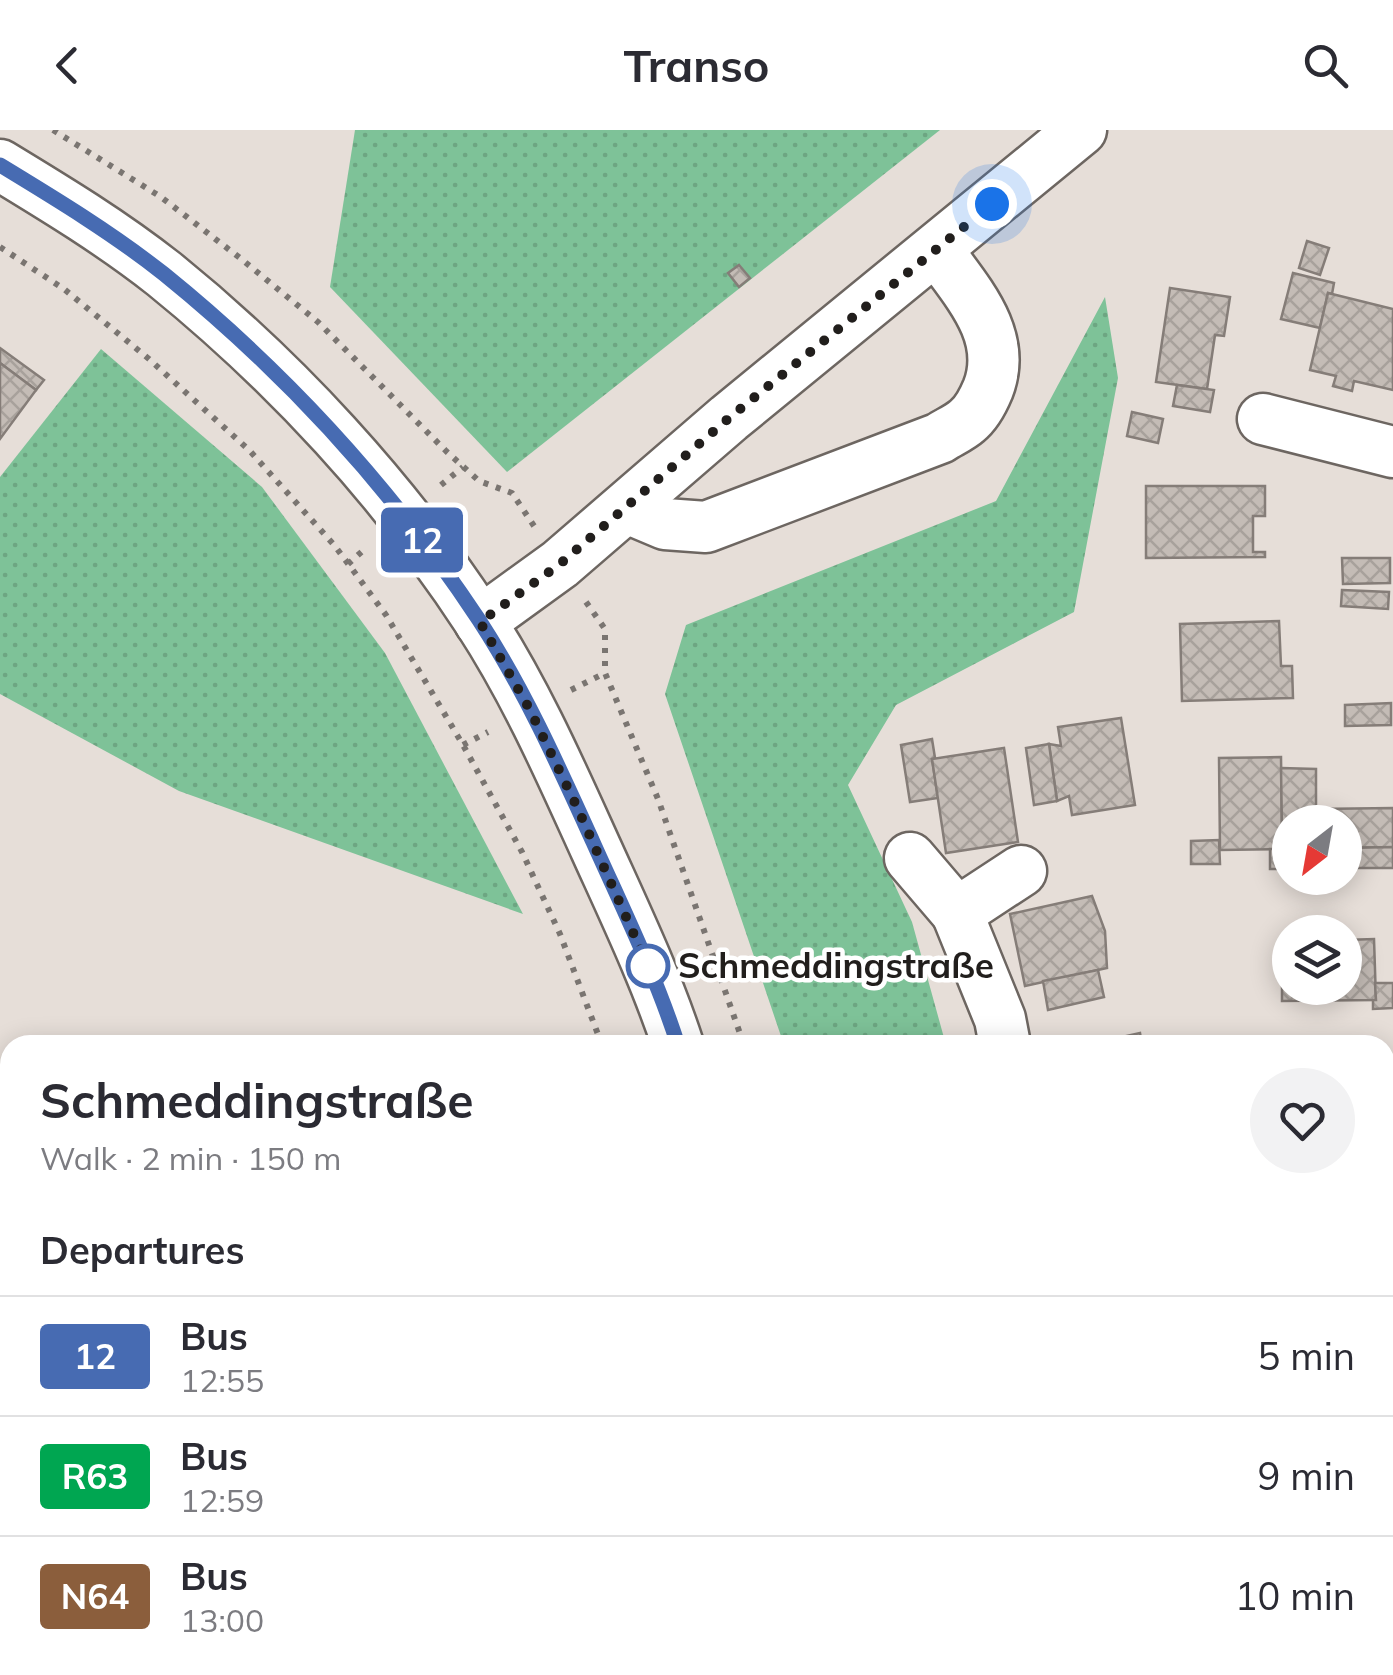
<!DOCTYPE html>
<meta charset="utf-8">
<style>
body{margin:0;font-family:Mulish,sans-serif;background:#f2f2f3;color:#2b2b33;height:100vh;display:flex;flex-direction:column;font-size:38px;white-space:nowrap}
*{box-sizing:border-box;margin:0}
p{font-size:32px;color:#7c7c81}
.icon{flex:none;width:55px;height:55px;fill:none;stroke:currentColor;stroke-width:2;stroke-linecap:round;stroke-linejoin:round}
.map{position:relative;flex:1;overflow:hidden}
.sheet{position:absolute;left:0px;top:905px;width:1395px;height:640px;display:flex;flex-direction:column;background:#fff;border-radius:30px 30px 0 0;box-shadow:0 5px 25px #0003}
.sheet>*{flex:none}
.badge{padding:0 20px;border-radius:8px;font-size:35px;line-height:65px}
.needle{width:65px;rotate:211deg}
.controls{position:absolute;left:1272px;top:675px;display:grid;gap:20px}
.controls a{display:grid;place-items:center;width:90px;height:90px;border-radius:50%;background:#fff;box-shadow:0 5px 25px #0003;font-size:50px}
.you{position:absolute;width:50px;height:50px;margin:-25px;border:8px solid #fff;border-radius:50%;background:#1a73e8;box-shadow:0 0 0 15px #1a73e833}
.map>.badge{position:absolute;translate:-50% -50%;box-shadow:0 0 0 5px #fff}
h2{padding:0 40px;font-size:38px;line-height:90px}
.round{display:grid;place-items:center;flex:none;width:105px;height:105px;border-radius:52px;background:#f2f2f3}
.overview{display:flex;align-items:center;justify-content:space-between;height:170px;padding:0 40px}
h1{font-size:48px;font-weight:700;line-height:75px}
ul{padding:0;list-style:none}
li{display:flex;align-items:center;gap:30px;height:120px;padding:0 40px;border-top:2px solid #e1e1e2}
li div{flex:1}
li b{display:block;font-size:38px}
li em{font-style:normal}
li .badge{min-width:110px;font-weight:700;text-align:center}
header{display:flex;justify-content:space-between;align-items:center;height:130px;padding:0 40px;background:#fff;font-size:45px;font-weight:700}
.map>svg:first-child{display:block}
.grass{fill:url(#grass-dots)}
.building{fill:url(#building-cross-hatch);stroke:#857d78;stroke-width:2.5}
.lines{fill:none;stroke-linecap:round;stroke-linejoin:round}
.minor-casing{stroke:#6d6661;stroke-width:55}
.path{stroke:#7a7571;stroke-width:6;stroke-dasharray:5 8;stroke-linecap:butt}
.minor{stroke:#fff;stroke-width:50}
.line-casing{stroke:#fff;stroke-width:22}
.line{stroke:#476bb2;stroke-width:15}
.walk{stroke:#211e1c;stroke-width:10;stroke-dasharray:0 18}
.stop-dot{fill:#fff;stroke:#476bb2;stroke-width:5}
.labels{text-anchor:middle;stroke-width:9;stroke-linejoin:round;paint-order:stroke}
.stop-label{font-size:35px;font-weight:bold;fill:#211e1c;stroke:#fff;text-anchor:start}
</style>
<header><svg class="icon" aria-label="back" viewBox="0 0 24 24"><path d="M15 5l-7 7 7 7"/></svg>Transo<svg class="icon" aria-label="search" viewBox="0 0 24 24"><circle cx="10" cy="10" r="6"/><path d="M15 15l6 6"/></svg></header>
<div class="map">
<svg width="1393" height="1545" viewBox="0 0 1393 1545">
<defs>
<pattern id="grass-dots" width="8" height="8" patternUnits="userSpaceOnUse" patternTransform="scale(2.5)"><rect width="8" height="8" fill="#7ec298"/><path d="M2 2h.1M6 6h.1" fill="none" stroke="#6da682" stroke-width="1.8" stroke-linecap="round"/></pattern>
<pattern id="building-cross-hatch" width="8" height="8" patternUnits="userSpaceOnUse" patternTransform="scale(2.5)"><rect width="8" height="8" fill="#c4bcb6"/><path d="M0 0l8 8M0 8l8-8" fill="none" stroke="#a8a19c"/></pattern>
</defs>
<rect width="100%" height="100%" fill="#e6ded8"/>
<!-- grass -->
<g class="grass">
<polygon points="355,0 940,0 507,342 330,157"/>
<polygon points="1105,167 1118,248 1074,482 896,575 848,655 912,792 946,915 784,915 665,564 686,495 996,371"/>
<polygon points="101,219 262,357 385,523 523,784 179,661 0,564 0,347"/>
<polygon points="991,1535 1191,1535 1199,1545 995,1545"/>
</g>
<!-- building -->
<g class="building">
<polygon points="1307,111 1329,118 1320,145 1299,138"/>
<polygon points="739,135 750,148 739,157 728,143"/>
<polygon points="1293,143 1334,153 1332,164 1328,163 1320,198 1281,189"/>
<polygon points="1170,158 1230,167 1224,206 1215,205 1207,259 1156,252"/>
<polygon points="1328,163 1393,179 1393,260 1354,251 1352,261 1333,256 1336,246 1310,240"/>
<polygon points="0,218 44,250 36,260 0,233"/>
<polygon points="0,233 36,260 0,309"/>
<polygon points="1177,255 1214,260 1210,282 1173,276"/>
<polygon points="1132,282 1163,289 1158,313 1127,306"/>
<polygon points="1146,356 1265,356 1265,386 1253,386 1253,422 1265,422 1265,427 1146,428"/>
<polygon points="1342,428 1390,428 1390,453 1343,454"/>
<polygon points="1342,460 1389,462 1388,479 1341,476"/>
<polygon points="1279,491 1281,536 1292,536 1293,568 1182,571 1180,494"/>
<polygon points="1391,573 1391,595 1345,596 1345,575"/>
<polygon points="1121,588 1135,675 1072,685 1069,666 1057,671 1049,614 1061,616 1058,597"/>
<polygon points="932,609 935,628 932,629 938,668 910,672 901,615"/>
<polygon points="1049,614 1057,671 1034,675 1026,618"/>
<polygon points="1004,618 1018,712 946,723 932,629"/>
<polygon points="1281,627 1282,701 1290,701 1290,719 1220,720 1219,628"/>
<polygon points="1281,638 1316,639 1316,679 1311,692 1290,692 1290,701 1282,701"/>
<polygon points="1393,678 1393,717 1345,718 1345,692 1311,692 1316,679"/>
<polygon points="1219,710 1220,734 1191,734 1191,711"/>
<polygon points="1393,717 1393,738 1345,738 1345,718"/>
<rect x="1270" y="719" width="20" height="20"/>
<polygon points="1092,766 1105,801 1107,838 1025,856 1010,784"/>
<polygon points="1374,809 1376,870 1282,871 1282,811 1290,811 1290,858 1345,858 1345,810"/>
<polygon points="1098,840 1104,867 1048,880 1043,851"/>
<polygon points="1375,853 1393,853 1393,878 1373,879 1373,870 1376,870"/>
<polygon points="1140,903 1142,915 1086,915"/>
<rect x="1385" y="993" width="8" height="60"/>
<polygon points="1393,1152 1393,1225 1385,1225 1385,1153"/>
<polygon points="1227,1535 1327,1535 1328,1545 1228,1545"/>
</g>
<g class="lines">
<defs>
<g id="minor">
<path d="M 0,35 C 56,69 112,103 164,144 C 285,242 394,360 479,490 C 526,562 561,642 596,719 C 625,783 656,848 678,915"/>
<polyline points="1263,289 1393,322"/>
<path d="M 627,378 L 665,394 L 706,397 L 940,308 C 949,302 959,298 967,291 C 977,283 983,271 988,259 C 1009,205 966,161 937,120"/>
<polyline points="480,492 560,434 729,288 1081,0"/>
<polyline points="910,728 957,783 1021,741"/>
<polyline points="957,783 1000,889 1005,915"/>
<polyline points="1385,1413 1393,1413"/>
<polyline points="846,1535 849,1545"/>
</g>
</defs>
<!-- minor casing -->
<use href="#minor" class="minor-casing"/>
<!-- path -->
<g class="path">
<polyline points="53,0 161,67 240,128 318,192 446,321 479,351 512,363 534,396"/>
<polyline points="0,117 64,159 149,229 249,320 335,416 386,485 463,615 522,722 560,804 602,915"/>
<polyline points="441,355 463,337"/>
<polyline points="348,434 366,418"/>
<polyline points="586,472 605,499 605,543 658,669 744,915"/>
<polyline points="571,560 605,543"/>
<polyline points="463,615 488,602"/>
<polyline points="765,1535 768,1545"/>
</g>
<!-- minor -->
<use href="#minor" class="minor"/>
</g>
<g class="lines">
<defs>
<path id="line" d="M 0,35 C 56,69 112,103 164,144 C 285,242 393,360 479,490 C 524,559 559,637 593,712 C 623,779 656,846 678,915"/>
</defs>
<!-- line casing -->
<use href="#line" class="line-casing"/>
<!-- line -->
<use href="#line" class="line"/>
<!-- walk -->
<polyline class="walk" points="648,836 577,677 530,580 480,492 560,434 729,288 992,74"/>
</g>
<!-- markers -->
<circle class="stop-dot" cx="648" cy="836" r="20"/>
<g class="labels">
<!-- stop labels -->
<g class="stop-label">
<text x="678" y="848">Schmeddingstraße</text>
</g>
</g>
</svg>
<div class="controls">
<a><svg class="needle" viewBox="-14 -14 28 28"><path d="M0-13l5 13h-10z" fill="#e53935"/><path d="M0 13l5-13h-10z" fill="#7c7c81"/></svg></a>
<a><svg class="icon" aria-label="layers" viewBox="0 0 24 24"><path d="M12 4l9 5-9 5-9-5zM3 14l9 5 9-5"/></svg></a>
</div>
<div class="you" style="left:992px;top:74px"></div>
<b class="badge" style="left:422px;top:410px;background:#476bb2;color:#fff">12</b>
<section class="sheet">
<div class="overview"><div><h1>Schmeddingstraße</h1><p>Walk · 2 min · 150 m</p></div><a class="round"><svg class="icon" aria-label="heart" viewBox="0 0 24 24"><path d="M12 20l-8-8c-3-5 5-10 8-4 3-6 11-1 8 4z"/></svg></a></div>
<h2>Departures</h2>
<ul>
<li><span class="badge" style="background:#476bb2;color:#fff">12</span><div><b>Bus</b><p>12:55</p></div><em>5 min</em></li>
<li><span class="badge" style="background:#00a651;color:#fff">R63</span><div><b>Bus</b><p>12:59</p></div><em>9 min</em></li>
<li><span class="badge" style="background:#8b5e3c;color:#fff">N64</span><div><b>Bus</b><p>13:00</p></div><em>10 min</em></li>
</ul>
</section>
</div>
